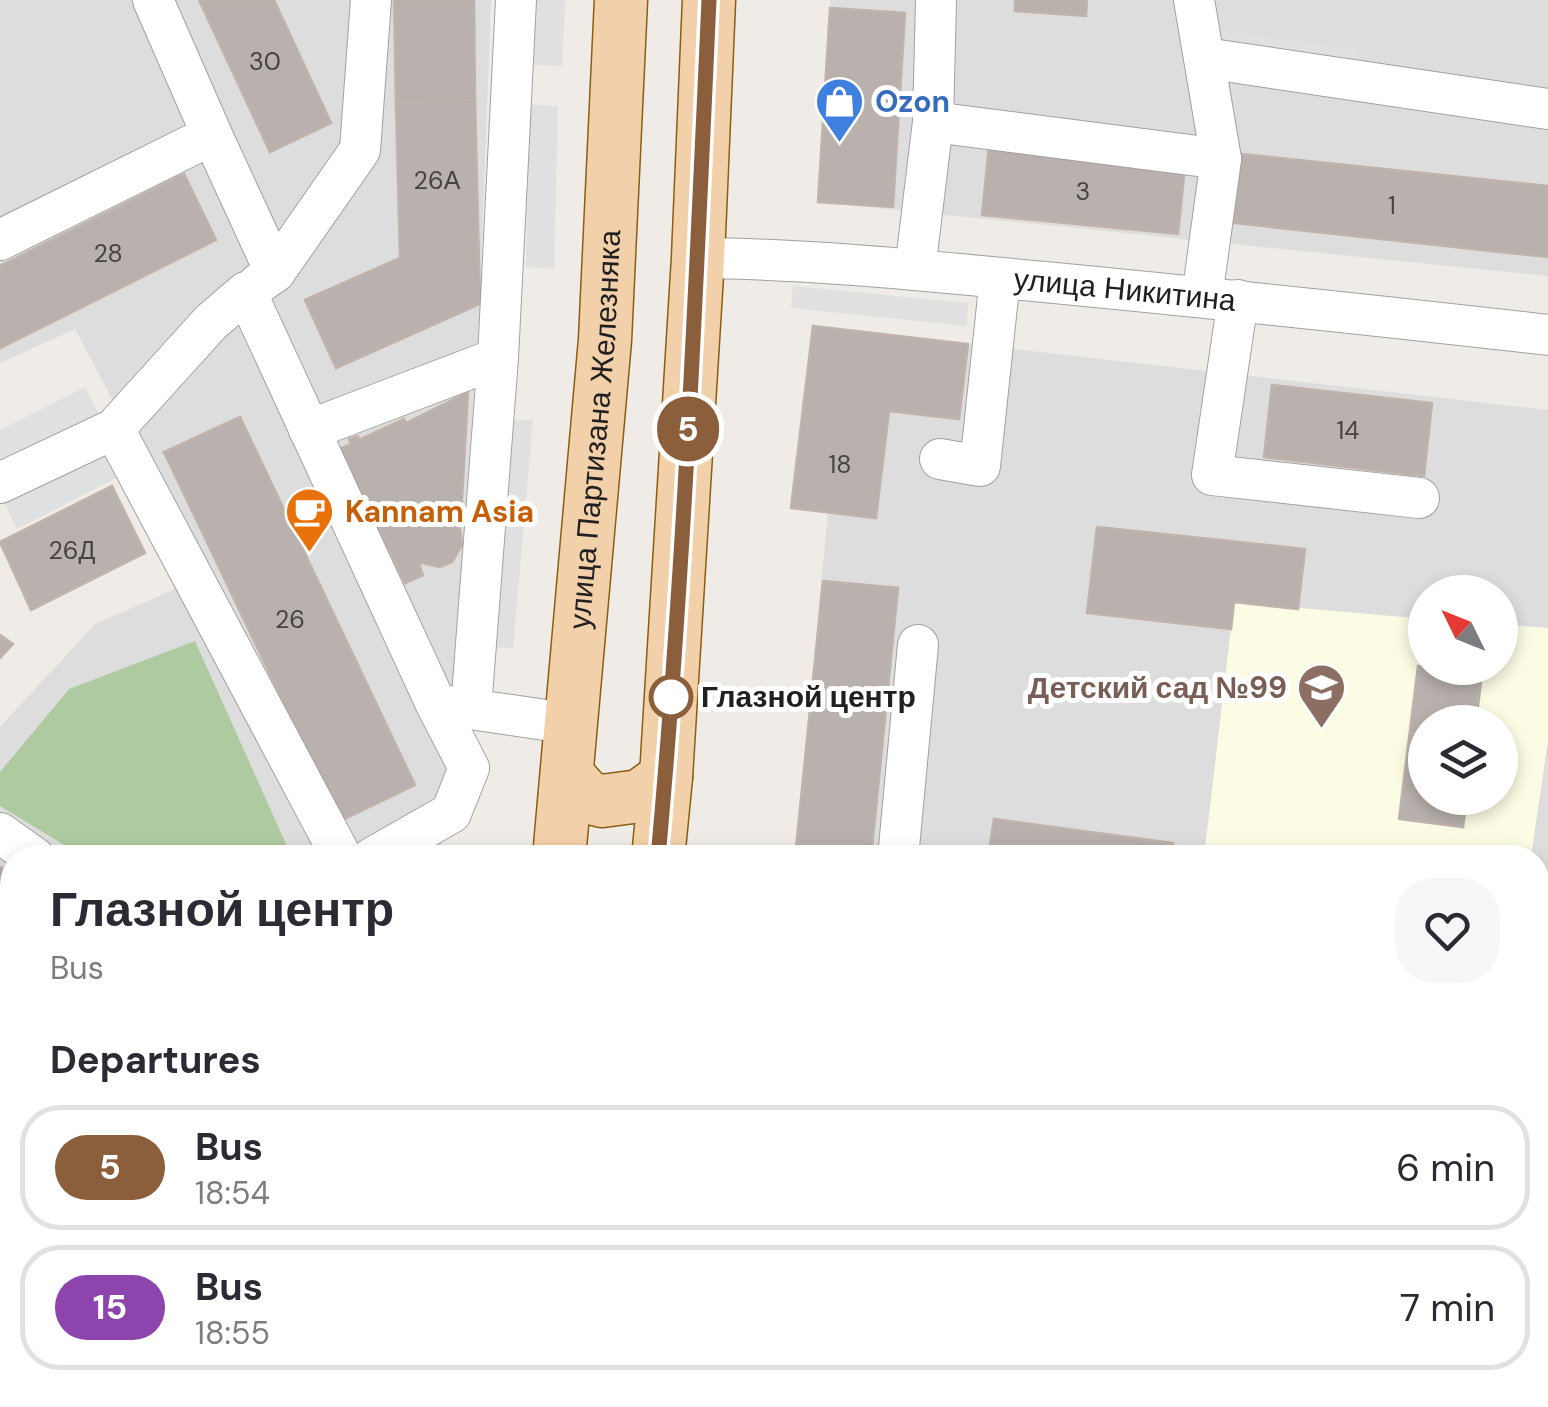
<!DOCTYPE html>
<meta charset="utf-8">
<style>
body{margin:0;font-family:"DM Sans",sans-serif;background:#f7f7f7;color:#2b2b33;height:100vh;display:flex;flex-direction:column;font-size:38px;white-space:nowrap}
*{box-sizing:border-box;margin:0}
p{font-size:32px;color:#7c7c81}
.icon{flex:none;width:55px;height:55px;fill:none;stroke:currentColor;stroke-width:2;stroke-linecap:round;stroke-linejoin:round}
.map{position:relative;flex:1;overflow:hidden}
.side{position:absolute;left:0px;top:845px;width:1550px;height:562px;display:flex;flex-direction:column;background:#fff;border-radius:40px 40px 0 0;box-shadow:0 5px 15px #0003}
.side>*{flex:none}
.badge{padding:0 20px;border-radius:32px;font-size:35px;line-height:65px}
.needle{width:65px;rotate:313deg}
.controls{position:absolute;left:1408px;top:575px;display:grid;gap:20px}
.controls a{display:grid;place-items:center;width:110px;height:110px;border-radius:50%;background:#fff;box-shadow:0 5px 15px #0003;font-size:50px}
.map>.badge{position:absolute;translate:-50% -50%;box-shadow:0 0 0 5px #fff}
h2{padding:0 50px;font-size:38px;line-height:90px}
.round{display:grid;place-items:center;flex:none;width:105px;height:105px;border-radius:40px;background:#f7f7f7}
.summary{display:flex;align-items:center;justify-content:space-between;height:170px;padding:0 50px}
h1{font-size:48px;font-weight:600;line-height:75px}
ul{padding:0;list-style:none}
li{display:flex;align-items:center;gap:30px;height:125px;margin:0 20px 15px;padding:0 30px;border:5px solid #e1e1e2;border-radius:40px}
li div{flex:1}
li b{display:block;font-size:38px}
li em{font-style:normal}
li .badge{min-width:110px;font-weight:700;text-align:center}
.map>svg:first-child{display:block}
.residential{fill:#dedddd;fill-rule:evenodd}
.education{fill:#fcfbe4;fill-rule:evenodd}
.forest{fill:#aecaa1}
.parking{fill:#e0e0e0}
.building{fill:#b8b1ad;stroke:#bfb3ab;stroke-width:2.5}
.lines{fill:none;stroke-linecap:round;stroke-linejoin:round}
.minor-casing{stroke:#a1a1a1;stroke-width:42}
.major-casing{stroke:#8b5e11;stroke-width:55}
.minor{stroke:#fff;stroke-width:40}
.major{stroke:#f2d0aa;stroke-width:52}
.line-casing{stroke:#fff;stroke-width:22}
.line{stroke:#8b5e3c;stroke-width:15}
.stop-dot{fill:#fff;stroke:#8b5e3c;stroke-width:5}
.labels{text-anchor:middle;stroke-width:10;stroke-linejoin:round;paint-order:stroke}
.number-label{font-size:25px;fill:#464443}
.shop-label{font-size:30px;font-weight:bold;fill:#366cbe;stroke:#fff;text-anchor:start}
.street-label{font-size:30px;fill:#202020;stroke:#fff}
.food-label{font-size:30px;font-weight:bold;fill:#c56008;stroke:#fff;text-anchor:start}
.education-label{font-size:30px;font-weight:bold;fill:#785e54;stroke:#fff;text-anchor:end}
.stop-label{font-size:30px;font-weight:bold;fill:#202020;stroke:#fff;text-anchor:start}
</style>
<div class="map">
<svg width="1548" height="1407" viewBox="0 0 1548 1407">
<rect width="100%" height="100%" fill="#efece7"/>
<!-- residential -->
<g class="residential">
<polygon points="0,0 491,0 480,304 441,857 12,858 12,1327 0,1317 0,727 95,624 205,576 75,329 0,363"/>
<polygon points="831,0 1548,0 1548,276 818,202"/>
<path d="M 813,326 L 1548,410 L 1548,1407 L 729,1407 L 730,1395 L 1538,1395 L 1538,858 L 795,857 L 828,513 L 791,508 ZM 1425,592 L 1500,592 L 1500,668 L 1425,668 ZM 1425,722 L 1500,722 L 1500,798 L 1425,798 Z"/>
<polygon points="98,1395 383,1395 381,1407 113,1407"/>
</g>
<!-- education -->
<path class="education" d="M 1234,602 L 1425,619 L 1425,668 L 1500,668 L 1500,624 L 1548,628 L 1548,740 L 1531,857 L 1204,858 ZM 1425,722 L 1500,722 L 1500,798 L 1425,798 Z"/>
<!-- forest -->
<polygon class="forest" points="195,641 286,844 284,857 84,857 0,806 0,772 69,689"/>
<!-- parking -->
<g class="parking">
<polygon points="536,0 565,0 562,66 533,65"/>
<polygon points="1224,30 1358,49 1355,71 1221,53"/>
<polygon points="529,104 558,106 554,269 526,267"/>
<polygon points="793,286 968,303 967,326 791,308"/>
<polygon points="85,387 98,413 0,462 0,430"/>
<polygon points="504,419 533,420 513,648 484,647"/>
<polygon points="109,449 122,475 17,529 5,503"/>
</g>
<!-- building -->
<g class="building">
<polygon points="199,0 274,0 331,123 270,152"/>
<polygon points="394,0 474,0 475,100 396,103"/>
<polygon points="1015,0 1087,0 1086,16 1015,11"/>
<polygon points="830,8 905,13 893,207 818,202"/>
<polygon points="475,100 480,304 336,368 305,300 400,258 396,103"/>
<polygon points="989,147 1185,166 1178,234 982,215"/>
<polygon points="1241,154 1548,186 1548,257 1234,223"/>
<polygon points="184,174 216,240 0,348 0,266"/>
<polygon points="813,326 968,344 959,419 889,411 876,518 791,508"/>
<polygon points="1272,385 1432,403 1424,476 1264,457"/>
<polygon points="468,392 461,516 451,514 450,519 460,529 462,545 452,562 440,567 422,563 419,565 423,575 405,583 389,549 383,552 379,544 385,541 373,517 368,520 363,511 369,509 339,449 351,444 349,439 358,436 359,440 404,419 406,423"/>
<polygon points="240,417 415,785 340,821 164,452"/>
<polygon points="112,486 145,553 31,610 0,542"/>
<polygon points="1097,527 1305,549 1298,609 1234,602 1231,629 1087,613"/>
<polygon points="823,581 898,588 871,858 795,858"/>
<polygon points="0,635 13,644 0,658"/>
<polygon points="1418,666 1482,674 1476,722 1425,722 1425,798 1467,798 1463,827 1399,819"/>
<polygon points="994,819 1173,843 1171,858 988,858"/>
<polygon points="0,867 12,875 12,961 0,953"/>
<polygon points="0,1158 12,1167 12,1255 0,1246"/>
<polygon points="0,1339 12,1350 0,1368"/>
<polygon points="317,1395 386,1395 385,1407 315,1407"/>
<polygon points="786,1395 965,1395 963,1407 892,1407"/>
<polygon points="1045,1395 1332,1395 1331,1407 1043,1407"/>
<polygon points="1446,1395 1548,1405 1548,1407 1445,1407"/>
</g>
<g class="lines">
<defs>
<g id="minor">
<polyline points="1194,0 1221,159 1202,297"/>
<polyline points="1205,58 1548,109"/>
<polyline points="933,122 1221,159"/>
<polyline points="212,135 275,272 258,284"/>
<polyline points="0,240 212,135 153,0"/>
<path id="s1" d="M 698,258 C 817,259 936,272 1055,283 C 1220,299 1384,316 1548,335"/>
<polyline points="915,270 933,122 936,0"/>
<polyline points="275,272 360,150 371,0"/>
<polyline points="1238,300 1212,475 1419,498"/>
<polyline points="114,429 342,858"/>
<polyline points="309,430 498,358"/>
<polyline points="940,459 980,466 1000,278"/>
<polyline points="0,483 114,429 211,322 246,292 436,704 572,724"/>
<polyline points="471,709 498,358 516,0"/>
<polyline points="0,833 35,858"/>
<polyline points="372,858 451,813 469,768 436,704"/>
<polyline points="898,858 918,645"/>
<polyline points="1538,1105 1548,1106"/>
<polyline points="0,1128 12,1137"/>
<polyline points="0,1265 12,1273"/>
<polyline points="1538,1323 1548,1324"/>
<polyline points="1538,1386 1548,1387"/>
<polyline points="1029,1395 1030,1407"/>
<polyline points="1,1407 13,1395"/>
<polyline points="177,1407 185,1395"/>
<polyline points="284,1407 285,1395"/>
<polyline points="1420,1407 1421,1395"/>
</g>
<g id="major">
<polyline points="568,776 587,797 602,801 640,796 666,777"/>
<path id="s2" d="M 559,858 L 605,340 L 621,0"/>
<polyline points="658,858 666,777 698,258 709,0"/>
<polyline points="500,1407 501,1395"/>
<polyline points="595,1407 596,1395"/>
</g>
</defs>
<!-- minor casing -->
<use href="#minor" class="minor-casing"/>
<!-- major casing -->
<use href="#major" class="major-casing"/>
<!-- minor -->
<use href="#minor" class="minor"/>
<!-- major -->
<use href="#major" class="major"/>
</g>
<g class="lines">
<defs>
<path id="line" d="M 658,858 C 684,572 696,286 709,0"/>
</defs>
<!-- line casing -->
<use href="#line" class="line-casing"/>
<!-- line -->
<use href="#line" class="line"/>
</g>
<!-- icons -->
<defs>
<symbol id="shop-pin" viewBox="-11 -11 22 30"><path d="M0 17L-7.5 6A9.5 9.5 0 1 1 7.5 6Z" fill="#3f7fe0" stroke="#fff"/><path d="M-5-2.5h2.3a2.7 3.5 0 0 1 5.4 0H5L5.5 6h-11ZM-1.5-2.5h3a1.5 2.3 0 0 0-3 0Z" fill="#fff"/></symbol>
<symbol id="cafe-pin" viewBox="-11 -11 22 30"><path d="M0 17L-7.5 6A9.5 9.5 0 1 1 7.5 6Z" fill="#e8710a" stroke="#fff"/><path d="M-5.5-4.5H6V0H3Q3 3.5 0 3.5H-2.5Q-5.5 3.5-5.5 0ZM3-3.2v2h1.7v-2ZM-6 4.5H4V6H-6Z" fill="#fff"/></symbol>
<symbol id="school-pin" viewBox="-11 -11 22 30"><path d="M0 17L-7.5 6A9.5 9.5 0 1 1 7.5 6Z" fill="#8d6e63" stroke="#fff"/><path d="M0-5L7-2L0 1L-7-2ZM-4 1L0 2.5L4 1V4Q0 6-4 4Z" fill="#fff"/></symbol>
</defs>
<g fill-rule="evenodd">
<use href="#shop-pin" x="812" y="74" width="55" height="75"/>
<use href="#cafe-pin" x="282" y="484" width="55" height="75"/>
<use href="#school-pin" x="1294" y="660" width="55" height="75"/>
</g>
<!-- markers -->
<circle class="stop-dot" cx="671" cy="697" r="20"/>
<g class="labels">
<!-- number labels -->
<g class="number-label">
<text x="265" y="70">30</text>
<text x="437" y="189">26А</text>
<text x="1083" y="200">3</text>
<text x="1392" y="214">1</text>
<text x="108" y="262">28</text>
<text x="1348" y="439">14</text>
<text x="840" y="473">18</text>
<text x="72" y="559">26Д</text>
<text x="290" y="628">26</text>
</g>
<!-- shop labels -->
<g class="shop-label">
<text x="875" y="112">Ozon</text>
</g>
<!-- street labels -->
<g class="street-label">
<text dy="10" stroke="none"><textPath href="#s1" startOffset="428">улица Никитина</textPath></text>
<text dy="10" stroke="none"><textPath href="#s2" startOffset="430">улица Партизана Железняка</textPath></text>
</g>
<!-- food labels -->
<g class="food-label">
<text x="345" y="522">Kannam Asia</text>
</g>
<!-- education labels -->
<g class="education-label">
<text x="1287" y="698">Детский сад №99</text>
</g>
<!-- stop labels -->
<g class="stop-label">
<text x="701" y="707">Глазной центр</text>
</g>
</g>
</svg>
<div class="controls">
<a><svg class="needle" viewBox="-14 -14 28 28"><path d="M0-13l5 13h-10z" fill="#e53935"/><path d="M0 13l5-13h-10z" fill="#7c7c81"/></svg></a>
<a><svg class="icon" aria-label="layers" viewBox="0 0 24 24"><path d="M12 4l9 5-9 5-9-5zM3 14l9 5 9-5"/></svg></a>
</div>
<b class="badge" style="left:688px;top:429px;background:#8b5e3c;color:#fff">5</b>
<section class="side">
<div class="summary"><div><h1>Глазной центр</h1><p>Bus</p></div><a class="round"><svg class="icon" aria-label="heart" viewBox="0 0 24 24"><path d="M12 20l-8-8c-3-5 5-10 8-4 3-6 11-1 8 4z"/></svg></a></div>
<h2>Departures</h2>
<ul>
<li><span class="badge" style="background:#8b5e3c;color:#fff">5</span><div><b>Bus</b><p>18:54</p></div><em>6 min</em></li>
<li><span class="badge" style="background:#8e44ad;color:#fff">15</span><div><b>Bus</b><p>18:55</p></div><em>7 min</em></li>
</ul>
</section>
</div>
